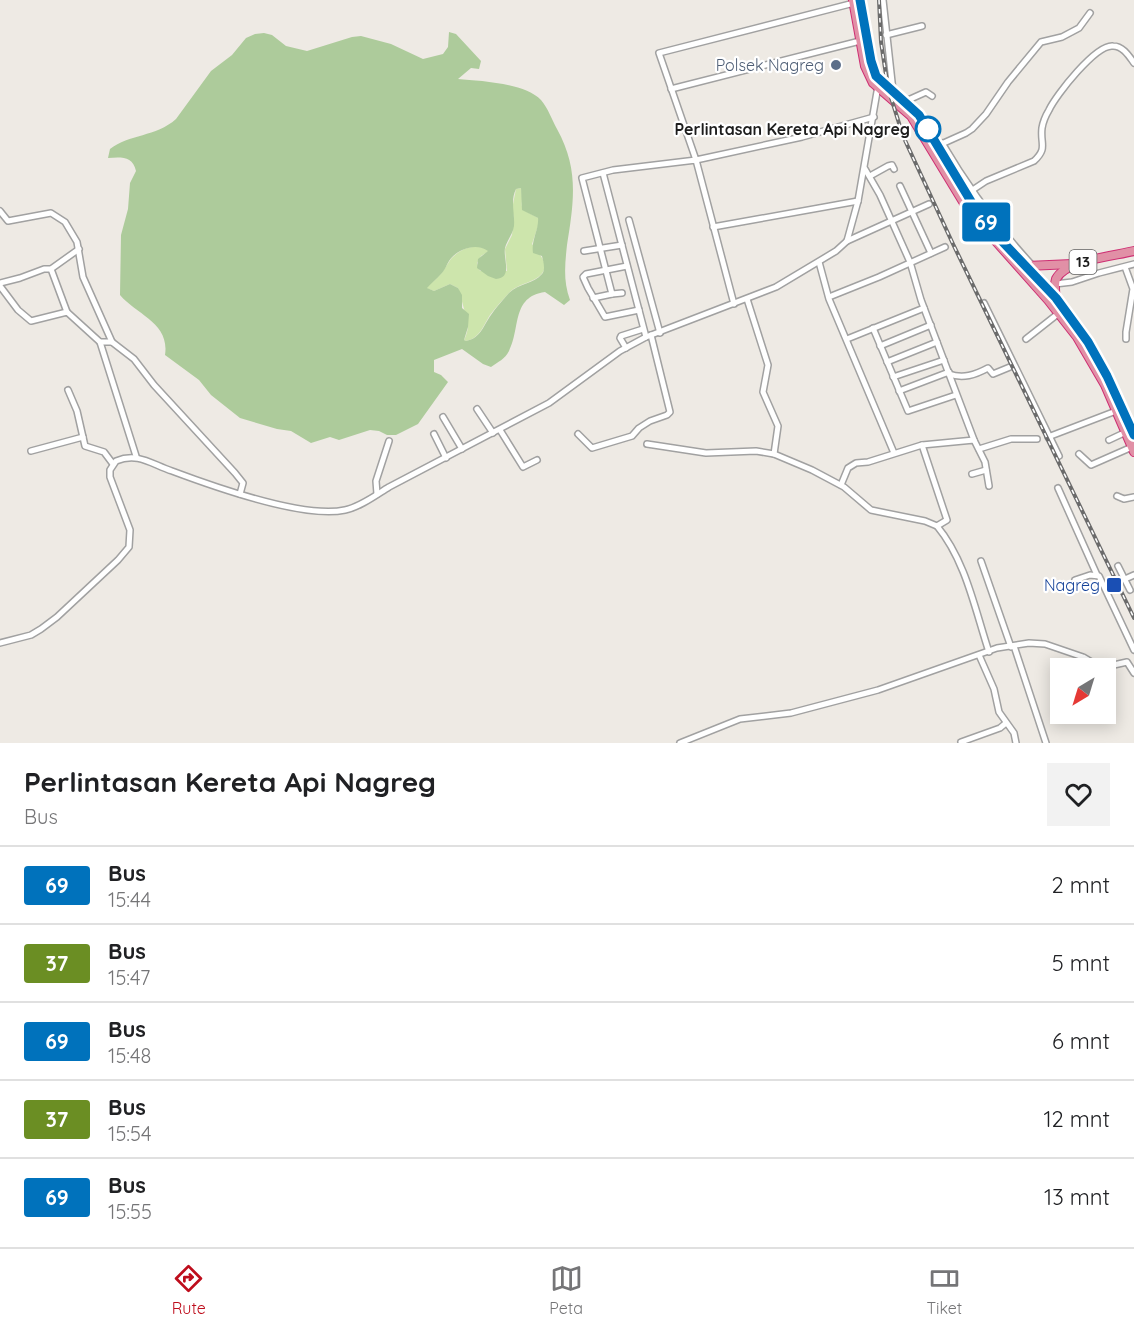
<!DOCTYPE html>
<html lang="id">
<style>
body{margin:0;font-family:Quicksand,sans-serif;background:#f2f2f2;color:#202124;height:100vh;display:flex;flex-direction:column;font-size:22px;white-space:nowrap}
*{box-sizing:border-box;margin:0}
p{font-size:20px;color:#757577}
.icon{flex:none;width:33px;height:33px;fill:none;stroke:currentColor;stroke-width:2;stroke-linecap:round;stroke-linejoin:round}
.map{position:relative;height:743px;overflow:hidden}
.details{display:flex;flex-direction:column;background:#fff;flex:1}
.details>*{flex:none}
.badge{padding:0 12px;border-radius:4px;font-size:21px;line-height:39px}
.needle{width:39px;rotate:218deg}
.buttons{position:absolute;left:1050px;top:658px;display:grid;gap:12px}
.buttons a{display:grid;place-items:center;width:66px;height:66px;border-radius:0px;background:#fff;box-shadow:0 3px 15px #0003;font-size:30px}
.map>.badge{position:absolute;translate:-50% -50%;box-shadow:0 0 0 3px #fff}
.round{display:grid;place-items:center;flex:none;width:63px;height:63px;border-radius:0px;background:#f2f2f2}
.overview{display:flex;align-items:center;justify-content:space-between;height:102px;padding:0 24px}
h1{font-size:28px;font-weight:700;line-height:45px}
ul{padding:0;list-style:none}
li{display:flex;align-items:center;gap:18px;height:78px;padding:0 24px;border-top:2px solid #e0e0e0}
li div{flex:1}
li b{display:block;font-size:22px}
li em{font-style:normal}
li .badge{min-width:66px;font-weight:700;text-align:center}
.tab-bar{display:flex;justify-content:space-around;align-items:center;height:84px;border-top:2px solid #e0e0e0;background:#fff;font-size:16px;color:#757577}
.tab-bar a{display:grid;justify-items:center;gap:3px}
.tab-bar .selected{color:#be0d1c}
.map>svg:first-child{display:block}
.grass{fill:#cde5ac}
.forest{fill:#adcb9b;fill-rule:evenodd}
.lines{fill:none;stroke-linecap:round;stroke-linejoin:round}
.minor-casing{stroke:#a1a1a1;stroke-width:8}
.highway-casing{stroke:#ce2f73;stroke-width:10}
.minor{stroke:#fff;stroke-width:5}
.highway{stroke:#e190a6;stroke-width:8}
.rail-casing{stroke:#6b6b6b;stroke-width:4}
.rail{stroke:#fff;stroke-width:1.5;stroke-dasharray:4.5;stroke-linecap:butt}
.line-casing{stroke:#fff;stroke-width:14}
.line{stroke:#0072bc;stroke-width:9}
.service-dot{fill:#5c6f8a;stroke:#fff;stroke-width:2}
.stop-dot{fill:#fff;stroke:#0072bc;stroke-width:3}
.transit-dot{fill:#1a4fb4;stroke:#fff;stroke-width:2}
.labels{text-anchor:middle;stroke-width:4.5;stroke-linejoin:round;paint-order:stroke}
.shield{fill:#fff;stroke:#616161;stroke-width:1.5}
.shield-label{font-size:15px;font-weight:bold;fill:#1d1d1d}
.service-label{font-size:16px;fill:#4e5e75;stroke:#fff;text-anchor:end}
.stop-label{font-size:16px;font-weight:bold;fill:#1d1d1d;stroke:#fff;text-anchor:end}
.transit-label{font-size:16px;fill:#164399;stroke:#fff;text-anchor:end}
</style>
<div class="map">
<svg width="1134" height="743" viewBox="0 0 1134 743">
<rect width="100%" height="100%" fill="#eeeae4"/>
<!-- grass -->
<path class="grass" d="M 521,188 C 525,210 514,205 538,218 L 539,223 L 532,244 C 537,252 549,262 543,272 C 537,282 520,283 511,291 C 504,298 496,307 490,315 C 483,326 480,338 466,341 L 464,340 C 466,336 468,330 468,326 C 468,322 459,290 458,288 L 450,284 L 434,291 L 426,288 C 432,282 438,278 443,271 C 447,266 449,260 454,256 C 463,247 478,243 489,251 L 481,256 L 477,263 L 480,271 L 507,271 L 505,249 L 512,235 L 514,218 L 512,209 L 516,189 Z"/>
<!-- forest -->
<path class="forest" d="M 449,32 L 456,34 L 481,61 L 479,69 L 471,68 L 458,79 C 481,81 525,83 541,100 C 548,108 552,120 557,129 C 579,169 574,201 567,245 C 565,264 563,281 570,300 L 564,305 L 545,292 C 511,297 521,328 509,351 C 505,359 498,362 491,367 L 483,364 L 462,349 L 434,360 L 434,372 L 441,375 L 448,382 L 418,424 L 396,435 L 387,435 L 379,431 L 370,430 L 339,440 L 330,437 L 311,443 L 291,431 L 277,429 L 240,418 L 211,395 L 199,380 L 165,355 C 170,323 137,315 120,295 L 121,235 L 128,209 L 130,183 L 136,171 C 133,156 121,157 108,158 L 110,149 C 129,134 156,137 176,119 L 211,71 L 232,55 L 246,38 L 255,34 L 264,33 L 272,35 L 286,46 L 307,51 L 352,37 L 361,36 L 391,44 L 423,59 L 443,54 L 448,47 ZM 521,188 L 522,210 L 538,218 C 539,230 531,240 533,253 L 542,256 C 543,261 546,269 542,274 C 534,284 519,283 509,293 C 503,300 496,307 491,315 C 483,326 481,338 466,341 L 464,340 L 468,327 L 469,314 L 462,308 L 462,295 L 458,288 L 450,284 L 434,291 L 427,288 C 431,283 437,279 441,274 C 445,270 446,266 449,261 C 457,249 476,242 488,251 L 478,259 L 477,268 L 488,276 L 496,279 C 513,278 503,259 505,248 C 507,240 513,234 514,226 C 515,213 510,201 516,189 Z"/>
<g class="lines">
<defs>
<g id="minor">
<polyline points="883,0 893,91"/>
<polyline points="854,3 659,53 696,160 802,137 874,117"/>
<polyline points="886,35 922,26"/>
<polyline points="671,89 860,41"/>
<polyline points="906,101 926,92 932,96"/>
<path d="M 942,143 C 969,189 996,226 1032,265"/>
<polyline points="937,146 966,133 972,129 986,114 1008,82 1041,42 1062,37 1079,28 1090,13"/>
<polyline points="865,169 880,195 910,262 921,300 974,440"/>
<polyline points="603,173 646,337"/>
<polyline points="870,176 888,166 892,165 894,169"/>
<polyline points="900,186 931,253"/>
<path d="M 971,191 L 986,181 L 1034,161 C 1048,148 1040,144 1042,128 C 1043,122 1046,115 1049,110 C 1056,95 1096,44 1113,46 C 1123,46 1129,56 1134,63"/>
<polyline points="0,211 8,221 51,213 65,222 77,242 83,277 112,342 134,359 154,385 235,473 243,483 240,494"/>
<polyline points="629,220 660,333"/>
<polyline points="713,227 858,201"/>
<polyline points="847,241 929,204"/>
<polyline points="584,251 622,245"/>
<polyline points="819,262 829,299 894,453"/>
<polyline points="627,266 586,274 583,277 588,288 605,317 639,310"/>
<polyline points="1125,267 1133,289 1126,332 1126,339"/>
<polyline points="51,269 67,312"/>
<polyline points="0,283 20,278 44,269 51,269 79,249"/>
<polyline points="1055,284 1072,282 1099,273 1134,264"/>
<polyline points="0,286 18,310 31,321 67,312 100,342 112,342"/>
<polyline points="612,294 622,293"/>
<polyline points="829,297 879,277 945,247"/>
<polyline points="593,298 612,294 582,178 613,170 696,160 734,304"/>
<polyline points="747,299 768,365 763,392 778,426 774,454"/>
<polyline points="984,303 1059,456"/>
<polyline points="873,328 908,411 956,395"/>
<polyline points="847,339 924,308"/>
<polyline points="1026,339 1059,313"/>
<polyline points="100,342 136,456"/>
<polyline points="880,346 931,325"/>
<polyline points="626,348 620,338 621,336 643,329"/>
<polyline points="887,362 937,342"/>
<path d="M 949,374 C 963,379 975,375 988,368 L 993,374 L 1010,367"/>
<polyline points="893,377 944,360"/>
<polyline points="68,390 77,411 85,446 104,452 113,464"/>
<polyline points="899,391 949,372"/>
<polyline points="477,409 493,433"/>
<polyline points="443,417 462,449"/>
<polyline points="500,430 523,467 537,460"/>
<polyline points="434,434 446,458"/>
<polyline points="578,434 592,448 632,436 639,428 650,421 667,415 670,412 651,335"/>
<polyline points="1048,437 1116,411"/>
<polyline points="1109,440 1126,432"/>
<polyline points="647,444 706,453 756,451 774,454 812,470 844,487 871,510 925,521 937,526 947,520 922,445"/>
<polyline points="979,449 1011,439 1037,439"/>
<polyline points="31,451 83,437"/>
<polyline points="1079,454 1091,465 1132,447"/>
<polyline points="972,474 986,470"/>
<polyline points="841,485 848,468 856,463 868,462 922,445 974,440 985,462 989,486"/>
<polyline points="1058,488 1097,575"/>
<polyline points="377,494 376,481 389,441"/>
<polyline points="1117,496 1124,499 1134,497"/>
<path d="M 937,526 C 966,561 975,610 989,652"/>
<polyline points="981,561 1011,647"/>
<polyline points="1118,566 1130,590"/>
<polyline points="1125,579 1134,575"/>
<polyline points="1075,580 1090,575 1099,576 1134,650"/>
<path d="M 0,643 L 31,635 L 41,629 L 57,617 L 118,560 L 129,547 L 130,530 L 110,477 L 110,470 L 116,461 C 138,452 151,464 172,471 C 212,486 304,519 345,510 C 360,507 376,495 389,487 L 549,403 L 620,351 L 646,337 L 776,287 L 836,251 L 847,241 L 858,201 L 878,86"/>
<polyline points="1014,646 1046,743"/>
<polyline points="979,655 994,689 999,712 1014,733 1016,743"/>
<polyline points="961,742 1000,728 1006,723"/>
<polyline points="680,743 740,719 791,713 878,690 997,648 1029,643 1045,644 1083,657 1098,666 1105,667 1127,662 1134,673"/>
</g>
<g id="highway">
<polyline points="853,0 865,66 873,83 911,116 968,210 1048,300 1077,337 1105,385 1134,452"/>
<path d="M 860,0 L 873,69 C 883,91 910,99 923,120 C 942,149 956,182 977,210 C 1000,242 1031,267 1055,298 C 1091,342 1112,384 1134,435"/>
<polyline points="1027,266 1072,264"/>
<path d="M 1056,298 C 1055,292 1054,285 1056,279 C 1065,260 1114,256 1134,251"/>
</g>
</defs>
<!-- minor casing -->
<use href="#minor" class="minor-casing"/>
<!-- highway casing -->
<use href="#highway" class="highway-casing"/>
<!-- minor -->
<use href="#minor" class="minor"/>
<!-- highway -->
<use href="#highway" class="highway"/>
<defs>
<polyline id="rail" points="879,0 881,42 888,88 903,136 953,244 1134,618"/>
</defs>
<!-- rail casing -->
<use href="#rail" class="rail-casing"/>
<!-- rail -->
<use href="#rail" class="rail"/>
</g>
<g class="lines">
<defs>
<polyline id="line" points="860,0 871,61 876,76 919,115 975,208 997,236 1056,298 1088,342 1107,376 1134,435"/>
</defs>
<!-- line casing -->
<use href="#line" class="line-casing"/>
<!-- line -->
<use href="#line" class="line"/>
</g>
<!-- markers -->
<circle class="service-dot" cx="836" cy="65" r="6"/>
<circle class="stop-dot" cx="928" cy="129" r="12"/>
<rect class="transit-dot" x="1106" y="577" width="16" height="16" rx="3"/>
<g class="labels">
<!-- shield labels -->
<rect class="shield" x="1069.5" y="250" width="27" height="24" rx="4.5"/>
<g class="shield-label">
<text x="1083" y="267">13</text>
</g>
<!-- service labels -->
<g class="service-label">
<text x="824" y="71">Polsek Nagreg</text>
</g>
<!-- stop labels -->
<g class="stop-label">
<text x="910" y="135">Perlintasan Kereta Api Nagreg</text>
</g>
<!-- transit labels -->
<g class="transit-label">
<text x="1100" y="591">Nagreg</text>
</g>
</g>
</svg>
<div class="buttons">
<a><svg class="needle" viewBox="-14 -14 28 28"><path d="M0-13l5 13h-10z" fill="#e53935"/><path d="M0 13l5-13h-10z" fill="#757577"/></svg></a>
</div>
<b class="badge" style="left:986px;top:222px;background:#0072bc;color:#fff">69</b>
</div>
<section class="details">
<div class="overview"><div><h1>Perlintasan Kereta Api Nagreg</h1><p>Bus</p></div><a class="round"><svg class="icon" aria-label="heart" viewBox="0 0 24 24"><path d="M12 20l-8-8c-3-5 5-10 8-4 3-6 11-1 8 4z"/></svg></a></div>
<ul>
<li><span class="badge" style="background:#0072bc;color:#fff">69</span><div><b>Bus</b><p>15:44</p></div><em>2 mnt</em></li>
<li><span class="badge" style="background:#6b8e23;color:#fff">37</span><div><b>Bus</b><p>15:47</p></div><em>5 mnt</em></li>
<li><span class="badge" style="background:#0072bc;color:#fff">69</span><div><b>Bus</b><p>15:48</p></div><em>6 mnt</em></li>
<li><span class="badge" style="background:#6b8e23;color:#fff">37</span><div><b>Bus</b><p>15:54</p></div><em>12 mnt</em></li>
<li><span class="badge" style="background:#0072bc;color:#fff">69</span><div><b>Bus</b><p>15:55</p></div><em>13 mnt</em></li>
</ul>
</section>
<nav class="tab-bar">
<a class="selected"><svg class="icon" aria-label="directions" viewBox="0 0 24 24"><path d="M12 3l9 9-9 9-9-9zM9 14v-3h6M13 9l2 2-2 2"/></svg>Rute</a>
<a><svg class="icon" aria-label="map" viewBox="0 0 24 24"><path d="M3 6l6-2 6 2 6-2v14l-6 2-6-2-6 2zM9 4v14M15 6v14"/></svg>Peta</a>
<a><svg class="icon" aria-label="tickets" viewBox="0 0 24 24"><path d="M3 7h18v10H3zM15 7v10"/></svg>Tiket</a>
</nav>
